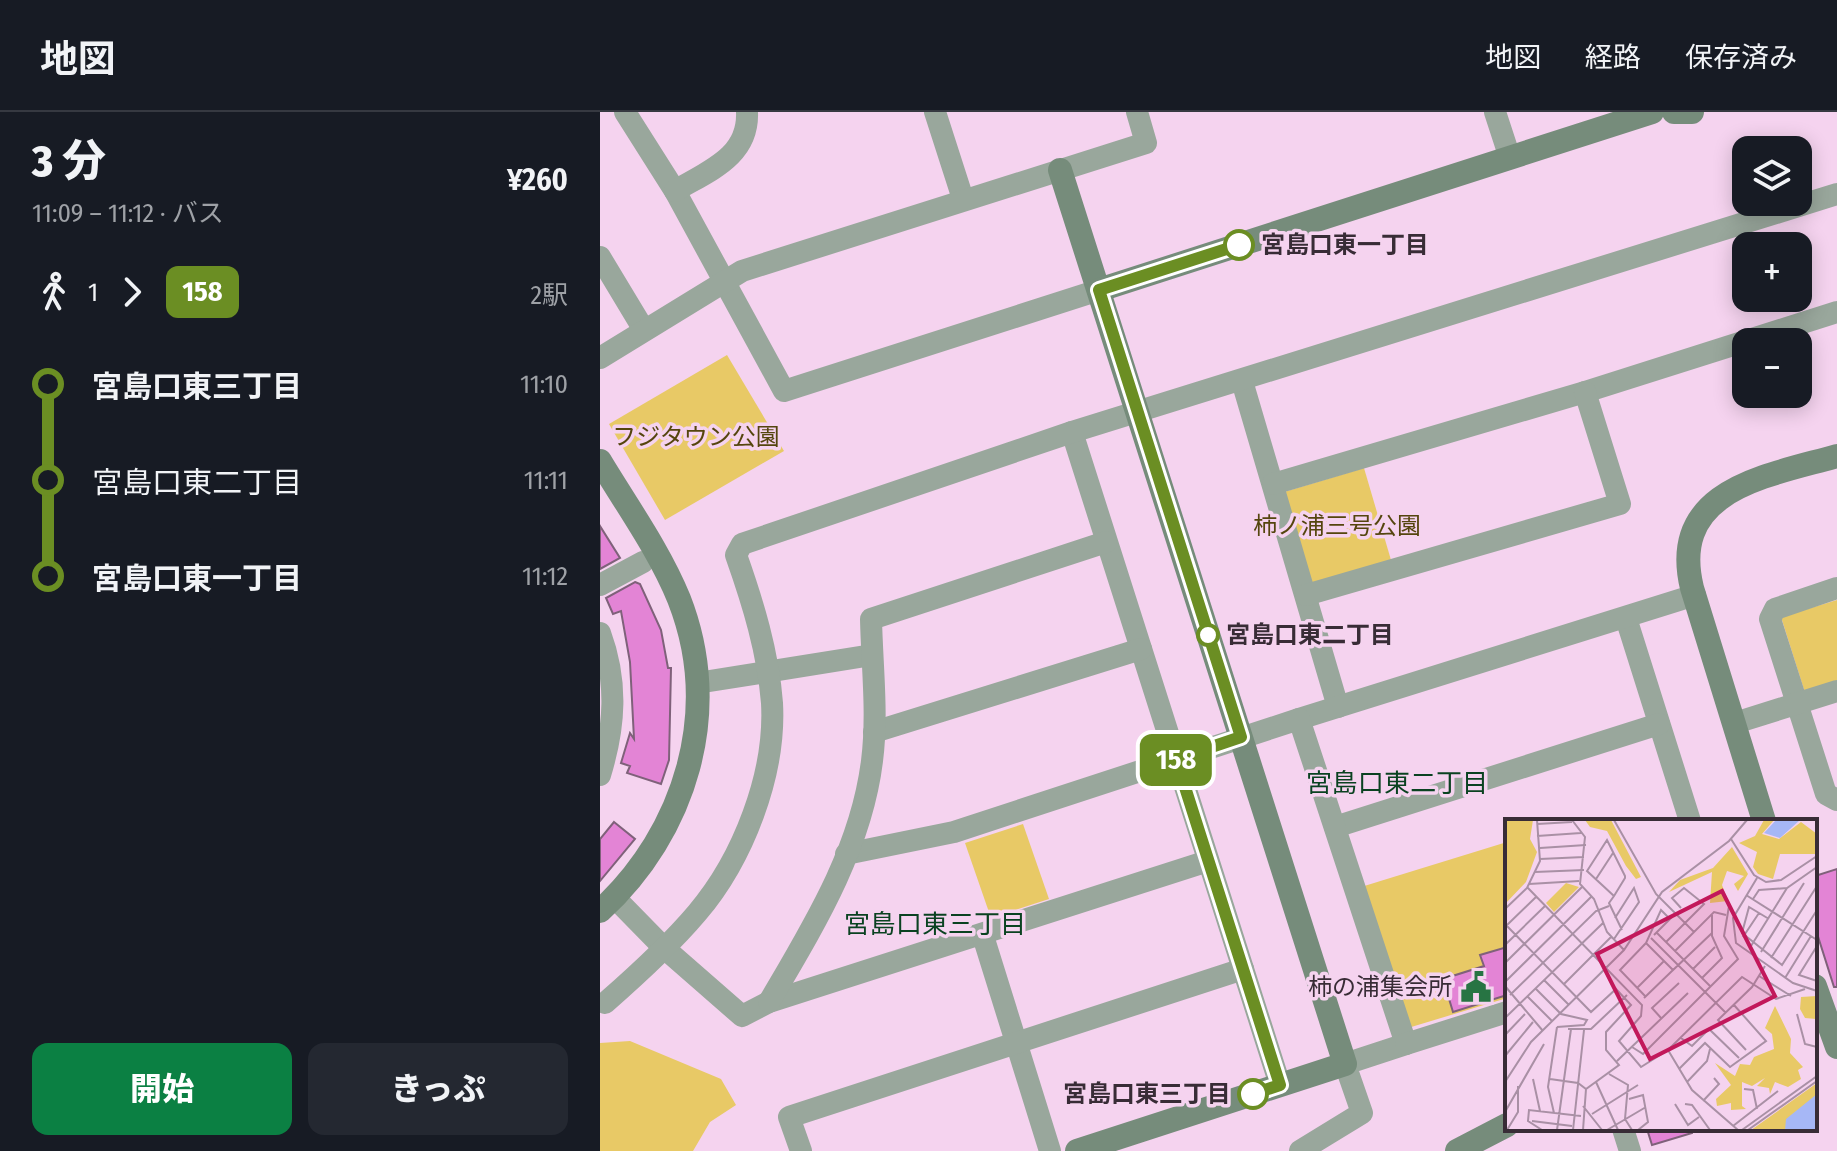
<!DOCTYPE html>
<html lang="ja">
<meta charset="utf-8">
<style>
body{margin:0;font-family:"Fira Sans Condensed","Noto Sans JP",sans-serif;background:#242831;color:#f1f3f6;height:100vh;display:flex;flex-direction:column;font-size:30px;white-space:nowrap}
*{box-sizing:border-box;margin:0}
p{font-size:26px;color:#9ea1a6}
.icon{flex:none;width:44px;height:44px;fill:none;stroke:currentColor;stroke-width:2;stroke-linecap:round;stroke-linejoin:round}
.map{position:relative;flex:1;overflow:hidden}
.panel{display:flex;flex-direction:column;background:#171b24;width:600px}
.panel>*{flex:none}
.badge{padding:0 16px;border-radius:12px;font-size:28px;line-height:52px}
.controls{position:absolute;left:1132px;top:24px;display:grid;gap:16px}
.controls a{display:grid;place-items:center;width:80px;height:80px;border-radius:16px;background:#171b24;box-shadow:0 4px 20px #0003;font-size:40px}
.map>.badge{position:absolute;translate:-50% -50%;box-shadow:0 0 0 4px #fff}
.legs{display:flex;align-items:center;gap:12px;height:88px;padding:0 32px;font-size:26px}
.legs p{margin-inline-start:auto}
.summary{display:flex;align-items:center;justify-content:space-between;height:136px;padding:0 32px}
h1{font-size:44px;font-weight:800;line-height:60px}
.action{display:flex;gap:16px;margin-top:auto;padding:16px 32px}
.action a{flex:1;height:92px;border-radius:16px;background:#0b8043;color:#fff;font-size:32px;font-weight:800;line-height:92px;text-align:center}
.action a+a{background:#242831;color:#f1f3f6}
ul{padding:0 32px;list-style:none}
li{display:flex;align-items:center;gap:28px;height:96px;font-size:30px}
li i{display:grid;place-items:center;width:12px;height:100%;margin:0 10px;background:currentColor}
li i::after{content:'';width:20px;height:20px;margin:-10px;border:6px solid;border-radius:50%;background:#171b24}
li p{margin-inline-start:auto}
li:first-child i{background:linear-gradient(#0000 50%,currentColor 0)}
li:last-child i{background:linear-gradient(currentColor 50%,#0000 0)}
header{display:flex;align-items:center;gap:48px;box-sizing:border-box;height:112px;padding:0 40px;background:#171b24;border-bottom:2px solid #363941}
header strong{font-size:38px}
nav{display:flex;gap:44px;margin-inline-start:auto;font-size:28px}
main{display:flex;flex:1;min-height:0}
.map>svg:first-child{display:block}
.green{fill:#e8c966}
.building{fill:#e384d5;stroke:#7f617a;stroke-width:2}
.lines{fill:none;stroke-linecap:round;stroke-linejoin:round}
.street{stroke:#99a79c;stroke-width:22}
.secondary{stroke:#768c7b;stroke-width:24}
.line-1-casing{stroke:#fff;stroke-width:18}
.line-1{stroke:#6b8e23;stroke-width:12}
.stop-1-dot{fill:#fff;stroke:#6b8e23;stroke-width:4}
.labels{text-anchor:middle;stroke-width:7;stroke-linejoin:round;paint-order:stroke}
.stop-label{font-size:24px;font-weight:bold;fill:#382c36;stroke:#f5d3ef;text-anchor:start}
.park-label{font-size:24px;fill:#55450e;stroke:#f5d3ef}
.poi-label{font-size:24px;fill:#382c36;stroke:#f5d3ef;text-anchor:end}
.neighbourhood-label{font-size:26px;fill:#0a4221;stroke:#f5d3ef}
.inset-road{fill:none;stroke:#a990a5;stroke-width:2}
.view{fill:#c2185b;fill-opacity:0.15;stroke:#c2185b;stroke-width:4}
.inset-edge{fill:none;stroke:#382c36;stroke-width:4}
</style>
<header>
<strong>地図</strong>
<nav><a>地図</a><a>経路</a><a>保存済み</a></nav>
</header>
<main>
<section class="panel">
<div class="summary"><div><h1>3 分</h1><p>11:09 – 11:12 · バス</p></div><b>¥260</b></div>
<div class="legs"><svg class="icon" aria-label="walk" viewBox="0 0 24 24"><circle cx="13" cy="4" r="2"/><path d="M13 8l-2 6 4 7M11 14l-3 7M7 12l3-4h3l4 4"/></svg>1<svg class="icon" aria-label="forward" viewBox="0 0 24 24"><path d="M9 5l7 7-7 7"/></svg><b class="badge" style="background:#6b8e23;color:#fff">158</b><p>2駅</p></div>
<ul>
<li><i style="color:#6b8e23"></i><b>宮島口東三丁目</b><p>11:10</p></li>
<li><i style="color:#6b8e23"></i><span>宮島口東二丁目</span><p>11:11</p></li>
<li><i style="color:#6b8e23"></i><b>宮島口東一丁目</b><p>11:12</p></li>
</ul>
<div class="action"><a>開始</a><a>きっぷ</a></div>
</section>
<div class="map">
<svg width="1237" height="1039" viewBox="0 0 1237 1039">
<rect width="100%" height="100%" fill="#f5d3ef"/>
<!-- green -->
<g class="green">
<polygon points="127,243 184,339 65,408 9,312"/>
<polygon points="764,356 791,448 711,471 684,380"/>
<polygon points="1237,488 1237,575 1206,584 1181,505"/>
<polygon points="423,712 449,787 391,806 365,731"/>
<polygon points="907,730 907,886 808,916 761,775"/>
<polygon points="30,929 121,967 136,993 110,1010 93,1039 0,1039 0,931"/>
</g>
<!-- building -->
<g class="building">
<polygon points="0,414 20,446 0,457"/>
<polygon points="35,470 40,472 61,518 68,556 71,556 69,648 61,672 27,661 30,654 21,651 30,621 34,627 30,550 21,499 13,502 6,486"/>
<polygon points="14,710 35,727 0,769 0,727"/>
<polygon points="1237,757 1237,875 1234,875 1215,815 1215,764"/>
<polygon points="907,835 907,883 853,900 843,867 884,854 880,843"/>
<polygon points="1047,1017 1092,1017 1092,1021 1052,1033"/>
</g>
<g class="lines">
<!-- street -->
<g class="street">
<polyline points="25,0 75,79 184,279 499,178"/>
<polyline points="335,0 363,87"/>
<polyline points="895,0 910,46"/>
<path d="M 75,79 C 108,59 149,45 147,0"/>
<polyline points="0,145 44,218"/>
<polyline points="0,246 142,159 546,31 537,0"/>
<polyline points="642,269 738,595"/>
<polyline points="472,320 680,973"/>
<polyline points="673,372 985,280 1237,200"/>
<polyline points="0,473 43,450"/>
<polyline points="1237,476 1175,497 1170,507 1226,682 1237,688"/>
<polyline points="706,483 1020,392 985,280"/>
<polyline points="1026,506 1090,709"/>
<path d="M 0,521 C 18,570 15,614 0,663"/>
<polyline points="97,571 272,543"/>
<polyline points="699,607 1095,483"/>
<polyline points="1135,611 1237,579"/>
<polyline points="274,620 541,537"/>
<polyline points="735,715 1059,612"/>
<polyline points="246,742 354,720 699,607 806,932 745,952 762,1001 700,1039"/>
<polyline points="15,786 63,835 142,904 169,890 608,749"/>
<polyline points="383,824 450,1039"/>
<path d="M 169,890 C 213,815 261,738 272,649 C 278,602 272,554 271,507 L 506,430"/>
<path d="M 5,891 C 37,863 70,833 97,801 C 143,747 176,662 172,591 C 168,540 153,491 136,443 L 142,432 L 472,320 L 1237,82"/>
<polyline points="806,932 907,900"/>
<polyline points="1023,1017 1030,1039"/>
<polyline points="201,1039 189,1005 643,857"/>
</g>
<!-- secondary -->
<g class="secondary">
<polyline points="1074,0 1092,0"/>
<polyline points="460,58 745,952 477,1039"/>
<polyline points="499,178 1052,0"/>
<path d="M 0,349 C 27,394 59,438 79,487 C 123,599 86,720 0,799"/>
<path d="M 1164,709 L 1092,476 C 1068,377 1167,364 1237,344"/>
<polyline points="1215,874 1237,935"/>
<polyline points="857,1039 907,1013"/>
</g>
</g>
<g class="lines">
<defs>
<polyline id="line-1" points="639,133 499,178 641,625 576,647 680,973 653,982"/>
</defs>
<!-- line-1 casing -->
<use href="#line-1" class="line-1-casing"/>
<!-- line-1 -->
<use href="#line-1" class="line-1"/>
</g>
<!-- icons -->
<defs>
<symbol id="civic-bare" viewBox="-9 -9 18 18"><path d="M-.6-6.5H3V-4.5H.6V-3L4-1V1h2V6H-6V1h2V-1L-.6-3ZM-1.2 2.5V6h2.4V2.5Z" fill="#277443" stroke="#f5d3ef" stroke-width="2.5" paint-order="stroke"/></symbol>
</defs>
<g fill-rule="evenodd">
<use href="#civic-bare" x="854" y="853" width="44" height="44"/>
</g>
<!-- markers -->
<g class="stop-1-dot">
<circle cx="639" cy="133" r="14"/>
<circle cx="608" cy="523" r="10"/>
<circle cx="653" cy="982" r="14"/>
</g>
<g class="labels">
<!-- stop labels -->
<g class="stop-label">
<text x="661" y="141">宮島口東一丁目</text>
<text x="626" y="531">宮島口東二丁目</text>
<text x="631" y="990" text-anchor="end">宮島口東三丁目</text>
</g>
<!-- park labels -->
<g class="park-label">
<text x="96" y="333">フジタウン公園</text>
<text x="737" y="422">柿ノ浦三号公園</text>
</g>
<!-- poi labels -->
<g class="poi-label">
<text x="852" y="883">柿の浦集会所</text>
</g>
<!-- neighbourhood labels -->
<g class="neighbourhood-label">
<text x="797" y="680">宮島口東二丁目</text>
<text x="335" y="821">宮島口東三丁目</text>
</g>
</g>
<!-- overview -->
<g transform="translate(905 707)">
<rect width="312" height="312" fill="#f5d3ef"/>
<path d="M 0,1 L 28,1 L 25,20 L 32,33 L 21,63 L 0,85 ZM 80,1 L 106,1 L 136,58 L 131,60 L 121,47 L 102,12 L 85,8 ZM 259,1 L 269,1 L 257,15 L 274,20 L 296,3 L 312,15 L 312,35 L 275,35 L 268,60 L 253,55 L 248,48 L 252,33 L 234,24 L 250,17 ZM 227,28 L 243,55 L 233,72 L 229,65 L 239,57 L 222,52 L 217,66 L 223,82 L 205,84 L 207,53 L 164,73 L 175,61 L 208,49 ZM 61,64 L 74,68 L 49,93 L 41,84 ZM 312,177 L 312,218 L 311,200 L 300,199 L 295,190 L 296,178 ZM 270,187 L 286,220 L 285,234 L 298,248 L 293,251 L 296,260 L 283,268 L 270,263 L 265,275 L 264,269 L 252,267 L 260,259 L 247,267 L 237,263 L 237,287 L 241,290 L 226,291 L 226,284 L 212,287 L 211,280 L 226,266 L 210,244 L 230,257 L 235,245 L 245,246 L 249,238 L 269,230 L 267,215 L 260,209 ZM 312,264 L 312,311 L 246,311 L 256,304 Z" fill="#e8c966"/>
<path d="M 271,1 L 295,1 L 275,19 L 259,14 ZM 312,275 L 312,311 L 280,311 L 281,300 Z" fill="#a6b7f6"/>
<path class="inset-road" d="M 67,1 L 80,18 L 75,65 L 89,80 L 102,113 L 119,131M 109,1 L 151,75 L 189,113M 32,5 L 67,3M 32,17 L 76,14M 226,20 L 249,56 L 261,63 L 276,61 L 312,37M 35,29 L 81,26M 35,40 L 79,38M 30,53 L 79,51M 252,59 L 228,99 L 231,124 L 288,164 L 312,172M 91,60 L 108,34M 24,65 L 74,62M 22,68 L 137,186 L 136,197 L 114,222 L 136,248 L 163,231 L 237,158 L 271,180 L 300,170M 241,76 L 312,121M 109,77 L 82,52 L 102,21 L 120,57 L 120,59 L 109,77 L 104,84 L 117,111M 248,80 L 254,71 L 282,69 L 312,48M 0,90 L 22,69 L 35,42 L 32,1M 165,100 L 156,91 L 141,124 L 168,151 L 207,114M 264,100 L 244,88 L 237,114 L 277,146 L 312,91M 0,105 L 86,193 L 111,170 L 126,186 L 101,213 L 101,231 L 114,246 L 81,270 L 73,264 L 45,260M 0,108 L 31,78M 151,113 L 206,168M 149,116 L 167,98M 238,118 L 254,94M 146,119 L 221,194M 109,120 L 134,83 L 129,69 L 110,99M 161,123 L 199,85 L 179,69 L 167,79 L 176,89M 0,126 L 40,87M 246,127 L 282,69M 312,127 L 294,156 L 312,162M 170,132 L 209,93 L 221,96M 256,133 L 299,64M 266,139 L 312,67M 0,144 L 77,68M 188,150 L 210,128M 254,157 L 286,177M 197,159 L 217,139 L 207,117 L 207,96M 280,159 L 306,117M 39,161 L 64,186M 0,163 L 86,78M 59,165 L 106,118M 0,167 L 38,212M 30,169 L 56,195 L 82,201 L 79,206 L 52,208M 132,169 L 159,142M 5,176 L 91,92 L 104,87M 22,177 L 47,202M 141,178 L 115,151 L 141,124M 139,179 L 168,151M 292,195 L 300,225 L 312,228M 0,199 L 98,104M 156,199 L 147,189 L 174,164M 63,210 L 86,210 L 122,176M 0,216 L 20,195M 176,219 L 187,227 L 204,210 L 234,239M 127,228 L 138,235 L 233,140 L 219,117 L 224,87M 163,231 L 187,271 L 233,311M 241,231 L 213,201 L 247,168 L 260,147M 0,237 L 28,203M 112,242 L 183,174M 174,250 L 200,224 L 225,248 L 261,222 L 229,186M 104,255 L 123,266 L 120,300 L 127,311M 28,260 L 35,292M 0,263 L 26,223 L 119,131 L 157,73 L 224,22 L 242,1M 91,263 L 113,311M 182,263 L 202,242 L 205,230M 239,270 L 248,271 L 252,290M 124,280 L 138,276 L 143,303 L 133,311M 198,282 L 214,265 L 209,259M 170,285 L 183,306 L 194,298M 180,285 L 187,286 L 205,311M 78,287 L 97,311M 0,293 L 39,225M 49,294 L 43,268 L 52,208M 87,295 L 133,266M 27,302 L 67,307M 228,307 L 273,272M 2,311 L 13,293 L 13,267M 37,311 L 23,302 L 24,291 L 76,297M 52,311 L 66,210M 68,311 L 79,211M 78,311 L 81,270M 102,311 L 141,288M 237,311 L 312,257M 243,311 L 312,262"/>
<path class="view" d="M 217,72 L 270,177 L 145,240 L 92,135 Z"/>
<rect width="312" height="312" class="inset-edge"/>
</g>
</svg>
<div class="controls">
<a><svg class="icon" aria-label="layers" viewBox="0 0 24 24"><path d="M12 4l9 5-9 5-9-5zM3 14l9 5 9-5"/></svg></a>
<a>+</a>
<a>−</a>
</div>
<b class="badge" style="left:576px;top:648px;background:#6b8e23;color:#fff">158</b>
</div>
</main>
